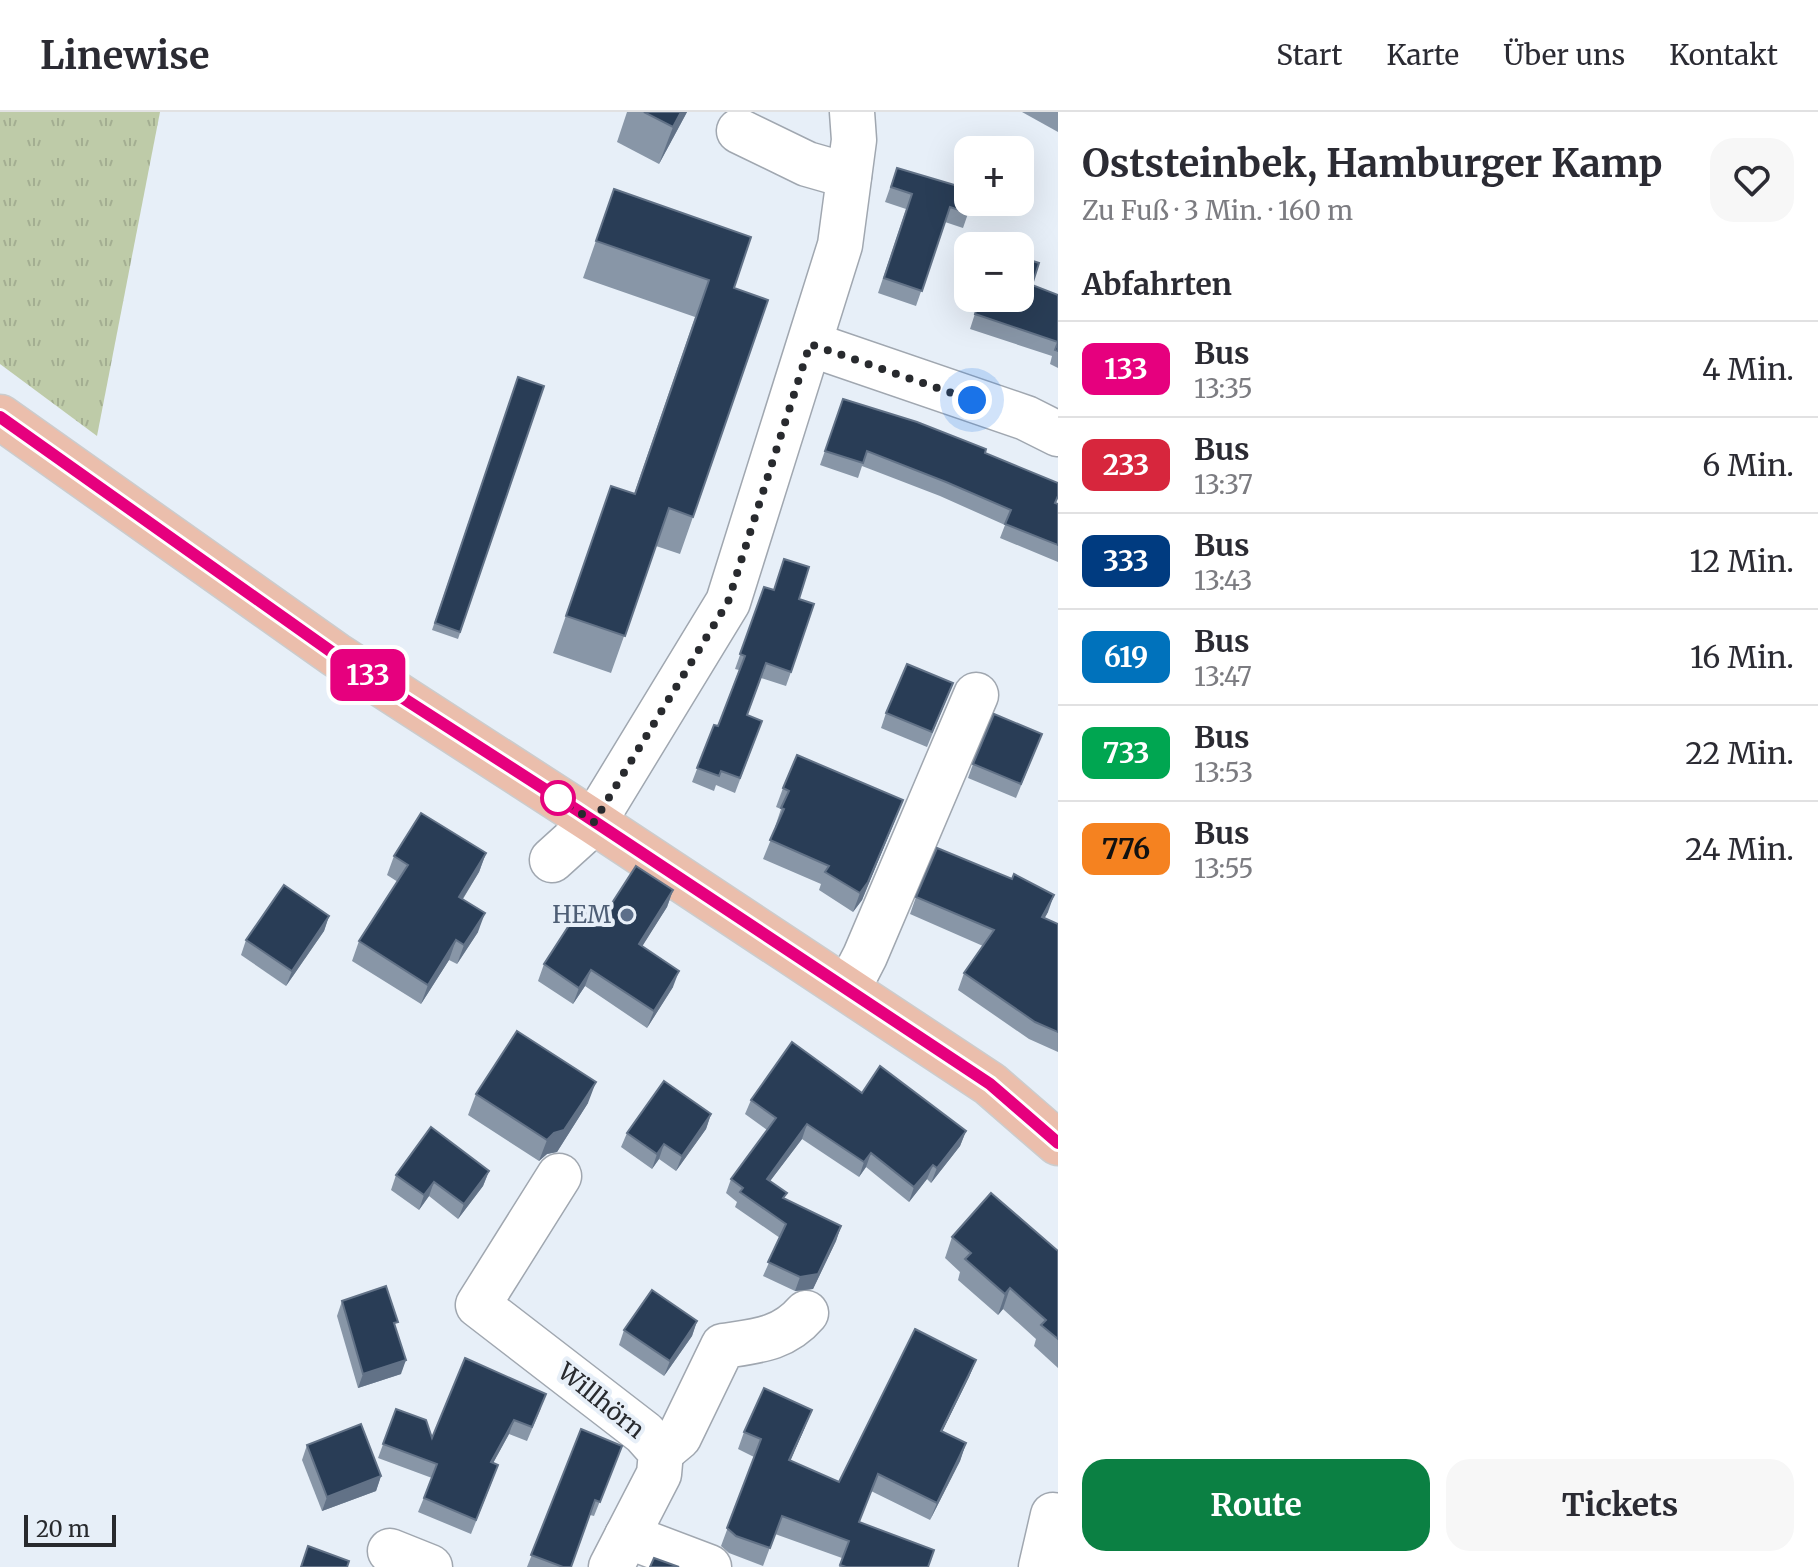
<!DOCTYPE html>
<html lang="de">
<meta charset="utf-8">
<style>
body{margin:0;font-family:Merriweather,serif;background:#f7f7f7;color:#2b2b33;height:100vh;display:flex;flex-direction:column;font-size:30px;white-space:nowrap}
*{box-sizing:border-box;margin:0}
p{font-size:26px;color:#7c7c81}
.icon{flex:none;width:44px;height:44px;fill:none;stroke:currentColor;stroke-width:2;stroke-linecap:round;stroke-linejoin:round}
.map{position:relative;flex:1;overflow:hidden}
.side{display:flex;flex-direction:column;background:#fff;width:760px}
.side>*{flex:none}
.badge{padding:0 16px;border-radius:12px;font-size:28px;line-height:52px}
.tools{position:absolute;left:954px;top:24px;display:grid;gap:16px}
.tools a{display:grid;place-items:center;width:80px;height:80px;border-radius:16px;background:#fff;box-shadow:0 8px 32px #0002;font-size:40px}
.scale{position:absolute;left:24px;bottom:20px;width:92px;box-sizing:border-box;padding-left:8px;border:4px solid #282a2e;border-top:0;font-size:22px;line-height:28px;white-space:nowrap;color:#282a2e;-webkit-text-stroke:6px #e7eff8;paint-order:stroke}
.you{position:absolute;width:40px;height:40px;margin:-20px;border:6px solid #fff;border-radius:50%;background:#1a73e8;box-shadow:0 0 0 12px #1a73e833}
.map>.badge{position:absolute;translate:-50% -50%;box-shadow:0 0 0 4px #fff}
h2{padding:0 24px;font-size:30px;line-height:72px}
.round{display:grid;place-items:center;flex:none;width:84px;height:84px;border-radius:24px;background:#f7f7f7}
.head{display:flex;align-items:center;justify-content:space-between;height:136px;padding:0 24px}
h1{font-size:38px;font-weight:700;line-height:60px}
.primary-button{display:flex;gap:16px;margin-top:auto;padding:16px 24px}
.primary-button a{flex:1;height:92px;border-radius:24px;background:#0b8043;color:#fff;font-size:32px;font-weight:700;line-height:92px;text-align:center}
.primary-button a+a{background:#f7f7f7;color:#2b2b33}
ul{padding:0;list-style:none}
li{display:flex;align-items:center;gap:24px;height:96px;padding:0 24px;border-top:2px solid #e1e1e2}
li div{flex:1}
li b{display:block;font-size:30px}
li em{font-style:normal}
li .badge{min-width:88px;font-weight:700;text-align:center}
header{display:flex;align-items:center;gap:48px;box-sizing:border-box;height:112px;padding:0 40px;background:#fff;border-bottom:2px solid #e1e1e2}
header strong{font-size:38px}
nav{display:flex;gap:44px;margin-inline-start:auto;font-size:28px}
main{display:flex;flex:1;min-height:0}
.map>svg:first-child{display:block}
.grass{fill:url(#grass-tufts)}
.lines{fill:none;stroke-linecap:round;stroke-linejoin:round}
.minor-casing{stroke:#a0a7b0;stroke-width:47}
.major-casing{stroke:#cbcccd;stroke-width:47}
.minor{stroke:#fff;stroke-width:44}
.major{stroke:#ebbeac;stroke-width:44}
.wall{fill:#8896a7}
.shaded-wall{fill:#627287}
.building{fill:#293d56;stroke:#627287;stroke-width:2}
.line-casing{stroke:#fff;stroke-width:18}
.line{stroke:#e6007e;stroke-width:12}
.walk{stroke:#282a2e;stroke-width:8;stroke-dasharray:0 14.4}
.stop-dot{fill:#fff;stroke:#e6007e;stroke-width:4}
.service-dot{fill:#5c6f8a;stroke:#e7eff8;stroke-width:3}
.labels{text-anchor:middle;stroke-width:8;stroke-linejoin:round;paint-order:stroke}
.service-label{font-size:24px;fill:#4e5e75;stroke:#e7eff8;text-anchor:end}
.street-label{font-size:24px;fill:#282a2e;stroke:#e7eff8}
</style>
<header>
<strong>Linewise</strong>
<nav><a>Start</a><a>Karte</a><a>Über uns</a><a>Kontakt</a></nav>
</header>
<main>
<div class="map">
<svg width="1058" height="1455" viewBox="0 0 1058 1455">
<defs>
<pattern id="grass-tufts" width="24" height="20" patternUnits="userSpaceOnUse" patternTransform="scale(2)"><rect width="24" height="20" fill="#becba8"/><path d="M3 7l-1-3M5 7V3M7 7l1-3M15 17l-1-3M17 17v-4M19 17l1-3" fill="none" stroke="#a3ae91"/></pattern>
</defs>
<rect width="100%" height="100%" fill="#e7eff8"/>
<!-- grass -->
<polygon class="grass" points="0,0 160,0 97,324 0,252"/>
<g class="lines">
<defs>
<g id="minor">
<polyline points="739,19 807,52 849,64"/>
<polyline points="810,232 1026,306 1058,322"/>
<polyline points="552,748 594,710 728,490 840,133 854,28 852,0"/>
<polyline points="848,877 865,844 976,583"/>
<polyline points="559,1064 478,1193 644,1321 661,1340 659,1362 611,1455"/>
<path d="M 661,1340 L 679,1325 L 723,1234 C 755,1229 783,1228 806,1201"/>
<polyline points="627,1424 709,1455"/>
<polyline points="390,1439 430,1455"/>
<polyline points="1041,1455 1053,1403"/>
</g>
<polyline id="major" points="0,305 336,543 594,710 990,972 1058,1031"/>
</defs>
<!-- minor casing -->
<use href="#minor" class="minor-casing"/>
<!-- major casing -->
<use href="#major" class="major-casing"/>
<!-- minor -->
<use href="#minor" class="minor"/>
<!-- major -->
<use href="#major" class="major"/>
</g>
<!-- wall -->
<g class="wall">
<polygon points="627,0 687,0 659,52 617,30"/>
<polygon points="1022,0 1058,0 1058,20"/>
<polygon points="897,56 972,90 963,116 945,110 916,194 878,181 906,97 885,90"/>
<polygon points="614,77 734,176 693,405 680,442 656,434 611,561 553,541 611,374 634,382 695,205 583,166"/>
<polygon points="1032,173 1058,183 1058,256 1050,252 1052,244 970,217 980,186"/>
<polygon points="518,265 544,274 458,527 432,518"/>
<polygon points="843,287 985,341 1058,392 1058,450 1000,426 1005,413 940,384 862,354 858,366 820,353"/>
<polygon points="764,475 799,487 791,560 786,574 761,566 747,603 762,609 735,681 716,673 714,679 692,670 714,613 718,614 739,558 735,557"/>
<polygon points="953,571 927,635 881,616 886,601"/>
<polygon points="1042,622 1016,686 968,666 973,652"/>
<polygon points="783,676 896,706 862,788 853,800 819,778 821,772 763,747 776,715 775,715 781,697 776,695"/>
<polygon points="486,741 479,760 463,787 478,820 457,852 449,848 421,892 352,849 359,829 398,770 387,763 394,744"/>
<polygon points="673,778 667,795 642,834 673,875 647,916 585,874 573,892 538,869 544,852 601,808"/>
<polygon points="916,785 1048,800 1044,806 1058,812 1058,940 1029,927 958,878 964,861 983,834 910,802"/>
<polygon points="329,804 324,819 286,874 241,843 246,828"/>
<polygon points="862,981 966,1019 960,1034 931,1071 927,1067 909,1090 866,1055 859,1065 802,1027 770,1069 784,1087 841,1114 836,1129 813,1177 795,1179 763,1164 780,1126 735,1095 737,1090 726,1081 731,1067 767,1018 745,1002 751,988"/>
<polygon points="476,982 588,991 557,1040 547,1042 539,1049 468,1003"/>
<polygon points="711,1002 706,1017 676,1059 659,1047 652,1057 621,1035 627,1021"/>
<polygon points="489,1059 483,1074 458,1107 429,1084 419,1098 391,1078 396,1063"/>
<polygon points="952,1125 1058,1139 1058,1256 1034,1234 1036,1227 1003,1197 998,1203 958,1168 960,1160 945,1146"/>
<polygon points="342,1189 401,1262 358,1276 337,1204"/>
<polygon points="697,1209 692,1224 664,1264 619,1233 624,1218"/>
<polygon points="976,1248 969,1265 942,1320 966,1331 960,1349 930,1408 871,1379 859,1410 928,1455 839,1455 842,1446 775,1422 763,1454 729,1441 721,1434 754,1345 738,1337 744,1320 805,1315 790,1349 839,1370"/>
<polygon points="541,1296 527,1329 509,1322 493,1351 493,1367 471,1422 418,1400 432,1366 378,1346 396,1297 432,1326"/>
<polygon points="581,1317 622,1334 594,1404 590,1403 571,1455 527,1455"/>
<polygon points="307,1333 381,1364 376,1379 322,1399 302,1348"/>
</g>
<!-- shaded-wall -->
<g class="shaded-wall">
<polygon points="681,0 687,0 659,52 673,15"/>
<polygon points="903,688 862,788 853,800 860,781"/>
<polygon points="486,741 479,760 452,804 459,785"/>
<polygon points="673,778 667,795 633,849 639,832"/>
<polygon points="1054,783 1048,800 1036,822 1042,805"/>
<polygon points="485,801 478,820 457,852 464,833"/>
<polygon points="329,804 324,819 286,874 292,859"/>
<polygon points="456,828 449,848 421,892 428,873"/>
<polygon points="591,858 585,874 573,892 579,876"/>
<polygon points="679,859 673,875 647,916 654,899"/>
<polygon points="596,970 588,991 557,1040 547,1042 539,1049 547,1028 554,1021"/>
<polygon points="711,1002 706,1017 676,1059 682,1044"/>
<polygon points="807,1012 802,1027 761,1081 767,1067"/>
<polygon points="966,1019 960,1034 931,1071 937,1056"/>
<polygon points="664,1032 659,1047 652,1057 657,1042"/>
<polygon points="871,1041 866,1055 859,1065 864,1050"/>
<polygon points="933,1053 927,1067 909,1090 914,1075"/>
<polygon points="489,1059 483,1074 458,1107 464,1092"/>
<polygon points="434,1070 429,1084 419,1098 424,1083"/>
<polygon points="841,1114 836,1129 813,1177 795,1179 800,1165"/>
<polygon points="1010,1176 1003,1197 998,1203 1005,1182"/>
<polygon points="697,1209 692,1224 664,1264 670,1249"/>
<polygon points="406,1248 401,1262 358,1276 363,1262"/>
<polygon points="976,1248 969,1265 934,1336 941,1319"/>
<polygon points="812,1298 805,1315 783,1366 789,1348"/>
<polygon points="514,1308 509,1322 486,1364 491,1350"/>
<polygon points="966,1331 960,1349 930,1408 937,1391"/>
<polygon points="381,1364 376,1379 322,1399 327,1385"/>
</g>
<!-- building -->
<g class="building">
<polygon points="644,0 681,0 673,15"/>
<polygon points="897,56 968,77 968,90 972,90 968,101 950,95 922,179 884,166 912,82 891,75"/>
<polygon points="614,77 751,125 734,176 768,188 693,405 669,396 625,524 566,504 611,374 635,382 709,168 596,129"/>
<polygon points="1020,145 1039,151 1032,173 1058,183 1058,239 1055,238 1058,230 975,202 980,186 1020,186"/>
<polygon points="518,265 544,274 460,520 435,511"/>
<polygon points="843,287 917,310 986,337 985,341 1058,371 1058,384 1055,391 1058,392 1058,433 1005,412 1011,398 946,370 867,339 863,351 825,339"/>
<polygon points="784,447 809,455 799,487 814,492 791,560 766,551 747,603 762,609 740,666 721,659 719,664 697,656 714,613 718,614 745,544 740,542 764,475 774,478"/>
<polygon points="907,552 953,571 932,620 886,601"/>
<polygon points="994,602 1042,622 1021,672 973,652"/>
<polygon points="797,643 903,688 868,770 860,781 825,760 829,754 770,728 784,697 781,696 789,679 783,676"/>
<polygon points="421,701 486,741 459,785 485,801 464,833 456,828 428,873 359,829 408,753 394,744"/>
<polygon points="937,736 1012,767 1014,762 1054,783 1042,805 1058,812 1058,920 1035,910 964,861 994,818 916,785"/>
<polygon points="636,754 673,778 639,832 679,859 654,899 591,858 579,876 544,852 581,795 601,808"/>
<polygon points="284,773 329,804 292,859 246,828"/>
<polygon points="517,919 596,970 564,1018 554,1021 547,1028 476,982"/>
<polygon points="792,930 862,981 880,954 966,1019 937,1056 933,1053 914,1075 871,1041 864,1050 807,1012 767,1067 787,1081 783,1086 841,1114 818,1162 800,1165 768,1150 786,1112 740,1080 743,1076 731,1067 776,1006 751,988"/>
<polygon points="664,969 711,1002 682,1044 664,1032 657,1042 627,1021"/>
<polygon points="431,1015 489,1059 464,1092 434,1070 424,1083 396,1063"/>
<polygon points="991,1081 1058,1139 1058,1227 1041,1213 1046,1208 1010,1176 1005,1182 965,1147 971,1141 952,1125"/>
<polygon points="386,1174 398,1210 394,1211 406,1248 363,1262 342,1189"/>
<polygon points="652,1178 697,1209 670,1249 624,1218"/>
<polygon points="915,1217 976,1248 941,1319 966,1331 937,1391 878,1362 859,1410 934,1438 928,1455 846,1455 840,1453 849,1429 782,1404 770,1436 736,1424 727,1416 761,1327 744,1320 764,1276 812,1298 789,1348 839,1370"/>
<polygon points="465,1246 546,1282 532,1315 514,1308 491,1350 498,1353 476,1408 424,1386 437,1352 383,1332 396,1297 426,1308 432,1326"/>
<polygon points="361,1312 381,1364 327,1385 307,1333"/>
<polygon points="581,1317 622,1334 600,1390 595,1388 571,1455 563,1455 531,1443"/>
<polygon points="308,1434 349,1449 347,1455 301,1455"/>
<polygon points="654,1446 679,1455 650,1455"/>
</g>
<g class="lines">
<defs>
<polyline id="line" points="0,305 336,543 577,698 990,972 1058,1031"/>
</defs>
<!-- line casing -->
<use href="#line" class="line-casing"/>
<!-- line -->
<use href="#line" class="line"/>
<!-- walk -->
<polyline class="walk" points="558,686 594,710 728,490 810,232 972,288"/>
</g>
<!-- markers -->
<circle class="stop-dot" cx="558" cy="686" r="16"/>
<circle class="service-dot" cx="627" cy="803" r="8"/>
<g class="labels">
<!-- service labels -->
<g class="service-label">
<text x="611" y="811">HEM</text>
</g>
<!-- street labels -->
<g class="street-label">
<text transform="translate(601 1289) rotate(39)" y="8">Willhörn</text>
</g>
</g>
</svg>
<div class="tools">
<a>+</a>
<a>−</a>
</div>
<div class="scale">20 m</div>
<div class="you" style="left:972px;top:288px"></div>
<b class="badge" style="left:368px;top:563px;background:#e6007e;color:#fff">133</b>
</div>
<section class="side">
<div class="head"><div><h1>Oststeinbek, Hamburger Kamp</h1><p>Zu Fuß · 3 Min. · 160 m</p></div><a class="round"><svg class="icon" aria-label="heart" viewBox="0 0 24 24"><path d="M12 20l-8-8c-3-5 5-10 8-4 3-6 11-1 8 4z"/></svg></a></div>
<h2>Abfahrten</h2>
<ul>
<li><span class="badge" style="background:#e6007e;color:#fff">133</span><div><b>Bus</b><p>13:35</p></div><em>4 Min.</em></li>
<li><span class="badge" style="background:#d7263d;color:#fff">233</span><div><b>Bus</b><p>13:37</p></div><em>6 Min.</em></li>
<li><span class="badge" style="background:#003b80;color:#fff">333</span><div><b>Bus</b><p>13:43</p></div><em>12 Min.</em></li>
<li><span class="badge" style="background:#0072bc;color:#fff">619</span><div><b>Bus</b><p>13:47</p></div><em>16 Min.</em></li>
<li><span class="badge" style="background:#00a651;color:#fff">733</span><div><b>Bus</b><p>13:53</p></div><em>22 Min.</em></li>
<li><span class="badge" style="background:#f58220;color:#111">776</span><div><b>Bus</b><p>13:55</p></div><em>24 Min.</em></li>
</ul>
<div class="primary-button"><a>Route</a><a>Tickets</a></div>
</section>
</main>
